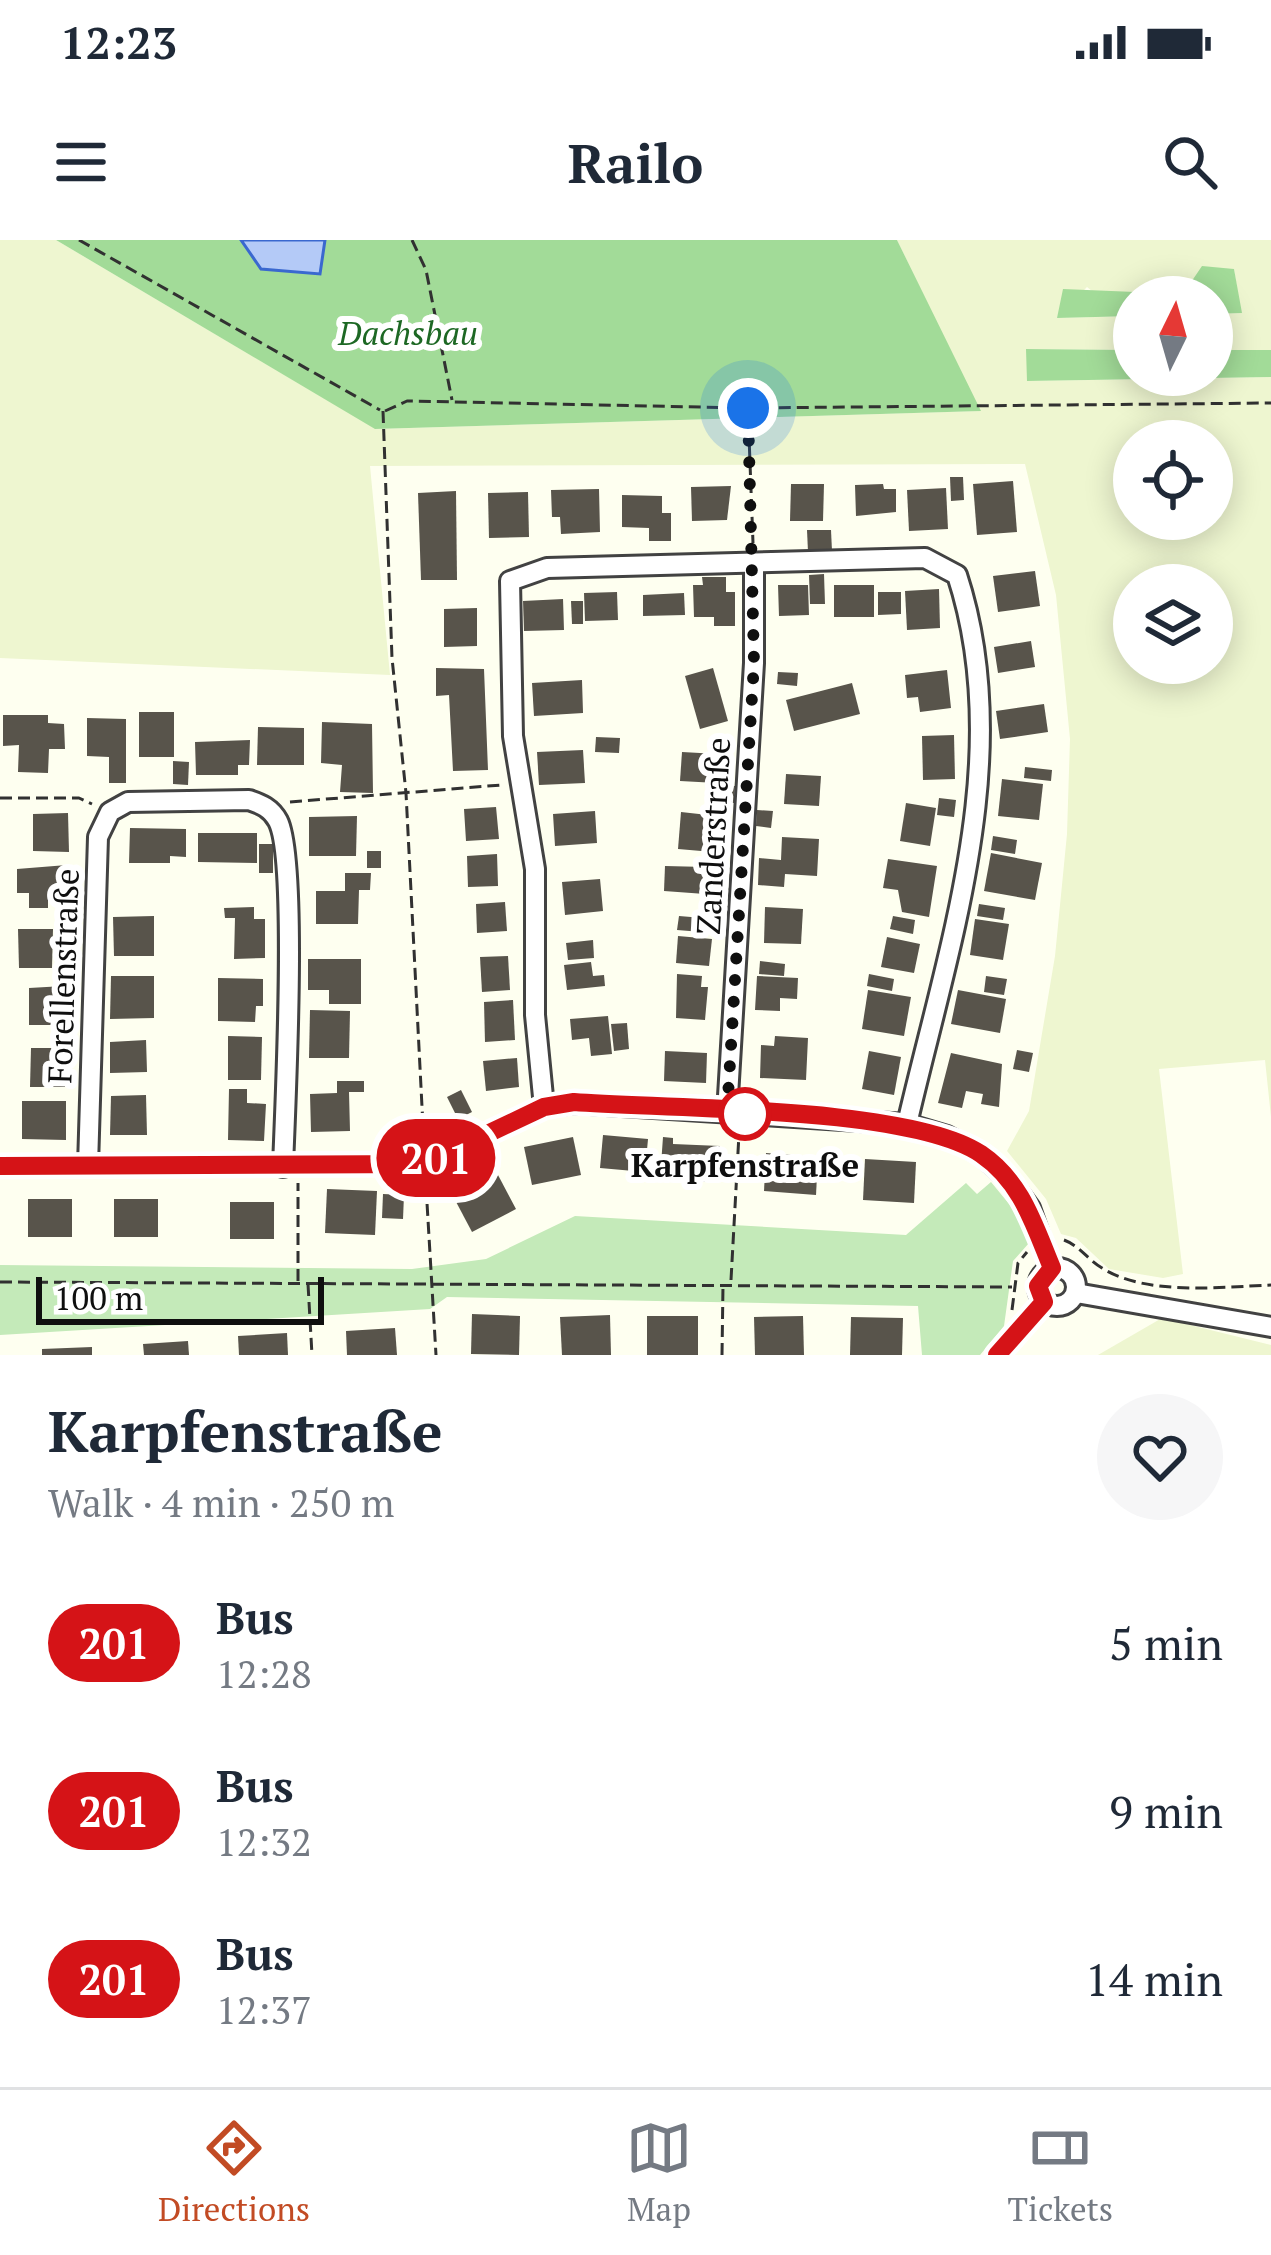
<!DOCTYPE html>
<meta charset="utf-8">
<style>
body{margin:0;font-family:"PT Serif",serif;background:#f6f6f7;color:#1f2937;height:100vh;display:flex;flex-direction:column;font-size:45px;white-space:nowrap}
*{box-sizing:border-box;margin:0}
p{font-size:39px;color:#747a83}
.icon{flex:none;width:66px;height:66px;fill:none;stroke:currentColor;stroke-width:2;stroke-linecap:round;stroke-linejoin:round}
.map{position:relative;height:1115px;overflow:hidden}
.drawer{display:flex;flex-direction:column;background:#fff;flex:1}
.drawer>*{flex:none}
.badge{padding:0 24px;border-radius:39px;font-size:42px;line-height:78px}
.needle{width:78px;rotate:5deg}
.tools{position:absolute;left:1113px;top:36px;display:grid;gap:24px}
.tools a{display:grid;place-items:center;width:120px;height:120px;border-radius:50%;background:#fff;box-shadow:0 6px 30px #0003;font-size:60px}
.scale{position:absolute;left:36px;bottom:30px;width:288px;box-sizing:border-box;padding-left:12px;border:6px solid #0f0f0f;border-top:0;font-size:33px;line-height:42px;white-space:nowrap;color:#0f0f0f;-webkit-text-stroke:9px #fff;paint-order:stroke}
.you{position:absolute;width:60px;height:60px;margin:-30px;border:9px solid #fff;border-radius:50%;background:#1a73e8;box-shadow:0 0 0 18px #1a73e833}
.map>.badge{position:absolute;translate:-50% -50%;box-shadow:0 0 0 6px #fff}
.round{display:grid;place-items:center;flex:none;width:126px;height:126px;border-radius:63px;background:#f6f6f7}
.headline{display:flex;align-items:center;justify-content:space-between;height:204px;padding:0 48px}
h1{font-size:57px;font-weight:600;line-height:90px}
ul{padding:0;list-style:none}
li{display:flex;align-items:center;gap:36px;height:168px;padding:0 48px}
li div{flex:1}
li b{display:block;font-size:45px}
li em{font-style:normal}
li .badge{min-width:132px;font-weight:700;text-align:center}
.status{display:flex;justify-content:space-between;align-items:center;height:84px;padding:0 60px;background:#fff;direction:ltr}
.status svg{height:33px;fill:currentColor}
header{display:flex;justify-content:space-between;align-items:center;height:156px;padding:0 48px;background:#fff;font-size:54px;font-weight:600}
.menu{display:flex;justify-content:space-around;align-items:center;height:168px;border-top:3px solid #e0e1e3;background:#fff;font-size:33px;color:#747a83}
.menu a{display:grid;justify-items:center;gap:6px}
.menu .current{color:#c24b24}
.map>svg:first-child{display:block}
.farmland{fill:#eef6d0;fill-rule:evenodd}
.green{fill:#c4eab9}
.forest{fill:#a2db98}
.water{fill:#b4caf7;stroke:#3a68cf;stroke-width:3}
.building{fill:#58544b}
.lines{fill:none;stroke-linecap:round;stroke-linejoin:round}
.minor-casing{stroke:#424242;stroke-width:24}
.path{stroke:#313131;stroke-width:3;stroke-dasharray:12 6;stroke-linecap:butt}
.minor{stroke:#fff;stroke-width:18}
.line-casing{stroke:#fff;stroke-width:27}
.line{stroke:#d51317;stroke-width:18}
.walk{stroke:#0f0f0f;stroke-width:12;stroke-dasharray:0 21.6}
.stop-dot{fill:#fff;stroke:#d51317;stroke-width:6}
.labels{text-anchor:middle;stroke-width:12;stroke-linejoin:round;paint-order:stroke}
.park-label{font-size:33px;font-style:italic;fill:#1d6824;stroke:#fff}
.street-label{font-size:33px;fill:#0f0f0f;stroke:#fff}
.stop-label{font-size:33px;font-weight:bold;fill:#0f0f0f;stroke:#fff}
</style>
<div class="status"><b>12:23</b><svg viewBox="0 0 49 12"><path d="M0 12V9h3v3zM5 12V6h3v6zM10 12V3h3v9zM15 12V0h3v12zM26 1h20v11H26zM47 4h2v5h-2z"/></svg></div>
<header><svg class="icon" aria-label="menu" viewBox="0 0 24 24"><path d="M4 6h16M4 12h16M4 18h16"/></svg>Railo<svg class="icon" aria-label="search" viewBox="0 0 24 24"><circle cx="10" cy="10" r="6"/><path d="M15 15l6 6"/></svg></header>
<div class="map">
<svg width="1271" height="1115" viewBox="0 0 1271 1115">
<rect width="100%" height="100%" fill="#fefff0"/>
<!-- farmland -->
<g class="farmland">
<path d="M 0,0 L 56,0 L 376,189 L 979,171 L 897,0 L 1271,0 L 1271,110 L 1212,110 L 1212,74 L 1241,73 L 1234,29 L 1183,54 L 1097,55 L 1087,47 L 1057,78 L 1134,76 L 1134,110 L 1027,109 L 1028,141 L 1271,137 L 1271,877 L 1265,820 L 1159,829 L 1183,1034 L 1163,1038 L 1109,1029 L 1076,998 L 1061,994 L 1046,959 L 1007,911 L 1029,871 L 1055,716 L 1067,594 L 1070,499 L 1056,355 L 1025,224 L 370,226 L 390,435 L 0,418 ZM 1134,201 L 1212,201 L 1212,279 L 1134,279 ZM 1134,345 L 1212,345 L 1212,423 L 1134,423 Z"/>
<polygon points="1162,1078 1271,1105 1271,1115 1098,1115"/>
</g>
<!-- green -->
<polygon class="green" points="991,942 1014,970 1029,1003 1013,1021 1004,1086 980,1115 922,1115 918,1066 447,1057 430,1069 0,1095 0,1025 412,1029 486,1019 575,976 906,995 966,943 977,954"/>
<!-- forest -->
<g class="forest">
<polygon points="56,0 241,0 262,29 319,34 325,0 897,0 981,171 375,189"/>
<polygon points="1202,26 1234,29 1242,73 1212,74 1212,57 1134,57 1134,76 1057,78 1063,49 1183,54"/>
<polygon points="1026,109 1134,110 1134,135 1212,135 1212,110 1271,110 1271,137 1027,141"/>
</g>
<!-- water -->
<polygon class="water" points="241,0 325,0 320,34 261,29"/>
<!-- building -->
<g class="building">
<polygon points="950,237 963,237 964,260 951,261"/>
<polygon points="1013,241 1017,292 977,295 973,244"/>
<polygon points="791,244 824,244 823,281 790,281"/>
<polygon points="883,244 884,249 896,249 896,272 856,276 855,245"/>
<polygon points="731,246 727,280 692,281 691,247"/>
<polygon points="946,248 948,289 909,291 907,250"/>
<polygon points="599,249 600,292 561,294 560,277 552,277 551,250"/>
<polygon points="456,251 457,340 421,340 418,253"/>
<polygon points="528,252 529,297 489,298 488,253"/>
<polygon points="622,255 662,256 662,273 671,273 671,301 649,301 649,288 622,287"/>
<polygon points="807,290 831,290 832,311 808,312"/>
<polygon points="1035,331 1040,366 998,372 993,336"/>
<polygon points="824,334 825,364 810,364 809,335"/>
<polygon points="702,337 726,337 726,352 735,352 735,386 714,386 714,377 694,377 693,345 703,345"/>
<polygon points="778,345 808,345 809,375 779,376"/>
<rect x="834" y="345" width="40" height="32"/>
<polygon points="939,349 940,388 907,390 905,351"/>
<polygon points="617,352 618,380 585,381 584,353"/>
<polygon points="878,352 901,352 901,374 878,375"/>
<polygon points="684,353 685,375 643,376 643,355"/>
<polygon points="563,359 564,390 524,391 523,361"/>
<polygon points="571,361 583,361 583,384 572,384"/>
<polygon points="477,368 477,406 444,407 444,369"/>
<polygon points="1031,401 1035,427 998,433 994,407"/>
<polygon points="436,428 484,429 488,530 453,531 449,455 436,456"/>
<polygon points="713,428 728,481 700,489 685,436"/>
<polygon points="947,430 951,468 920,472 918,457 907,458 905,435"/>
<polygon points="778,432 798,433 797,446 777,444"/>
<polygon points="582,440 583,473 534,476 532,443"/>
<polygon points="852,443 860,474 794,491 786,460"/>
<polygon points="1044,464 1048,492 1000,499 996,471"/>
<rect x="139" y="472" width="35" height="45"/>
<polygon points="3,475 48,475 48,483 64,484 65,509 49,509 48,533 18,532 19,505 3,506"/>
<polygon points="87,478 126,479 126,543 109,543 109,517 87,516"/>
<polygon points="322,482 372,484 373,553 340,552 342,525 321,523"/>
<polygon points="258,487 304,488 304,525 257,525"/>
<polygon points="954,495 955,539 923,540 922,496"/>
<polygon points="596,497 620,498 619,513 595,512"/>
<polygon points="250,500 249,525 238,525 238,535 196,535 195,502"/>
<polygon points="583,510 585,543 539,545 537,512"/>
<polygon points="682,512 718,514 717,543 680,541"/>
<polygon points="173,521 189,522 188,545 173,544"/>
<polygon points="1025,527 1052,530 1051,541 1024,538"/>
<polygon points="786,534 821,536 819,566 784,564"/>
<polygon points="1002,539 1043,544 1039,580 998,576"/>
<polygon points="713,545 735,546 734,563 712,562"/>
<polygon points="939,558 956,560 954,577 937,575"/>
<polygon points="906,563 936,568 930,606 900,601"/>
<polygon points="496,567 499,599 466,601 464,569"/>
<polygon points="757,570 773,571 771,588 756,586"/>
<polygon points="595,571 597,603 555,606 553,574"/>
<polygon points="681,572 717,576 713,612 678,609"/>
<polygon points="68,573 69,612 33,611 33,574"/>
<polygon points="357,576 356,616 309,616 309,577"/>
<polygon points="130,588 186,589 186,617 170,616 170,623 129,623"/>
<polygon points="198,593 257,593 257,623 198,622"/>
<polygon points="993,596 1017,600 1015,614 991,610"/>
<polygon points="782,597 819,599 817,636 785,634 784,647 758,645 759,618 781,620"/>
<rect x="259" y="604" width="14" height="29"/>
<rect x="367" y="611" width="14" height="17"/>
<polygon points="991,613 1042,623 1035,660 984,651"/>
<polygon points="497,614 498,646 468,647 467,616"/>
<polygon points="888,619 937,626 929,677 902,672 898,650 883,648"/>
<polygon points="67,625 68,652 48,652 48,668 29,668 29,653 17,653 17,629"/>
<polygon points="665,626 706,627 705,654 664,651"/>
<polygon points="345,633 371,633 370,650 359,650 358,684 316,684 316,651 345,651"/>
<polygon points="708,636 722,637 721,662 708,661"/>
<polygon points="600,639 603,671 565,675 562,642"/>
<polygon points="505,662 507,691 477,693 476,664"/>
<polygon points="979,664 1005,668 1003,680 977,676"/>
<polygon points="254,667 254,679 265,679 265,718 234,719 235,678 225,678 224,668"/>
<polygon points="765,667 803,669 801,704 764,703"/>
<polygon points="154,676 154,716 114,716 113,677"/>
<polygon points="679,676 703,678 702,692 677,690"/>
<polygon points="893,676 915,680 913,694 890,689"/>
<polygon points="975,679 1009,684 1003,720 970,715"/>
<polygon points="18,689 53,689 52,728 19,728"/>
<polygon points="678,696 712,699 709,726 676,723"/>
<polygon points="887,697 920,704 914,733 881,727"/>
<polygon points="593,700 594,718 568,720 566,703"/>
<polygon points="508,716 510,750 482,752 480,717"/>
<polygon points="308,719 361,719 361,764 329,764 329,750 308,750"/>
<polygon points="760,721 785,724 784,736 759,734"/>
<polygon points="591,722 593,736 604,735 605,746 567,750 564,725"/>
<polygon points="677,734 702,736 701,747 708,747 705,780 676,778"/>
<polygon points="869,734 894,739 892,751 867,746"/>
<polygon points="111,736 154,736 154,778 110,779"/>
<polygon points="757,736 798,738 797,759 780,758 780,771 755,770"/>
<polygon points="986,736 1007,739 1004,755 984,752"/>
<polygon points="218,738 263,739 263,766 256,766 255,782 218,781"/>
<polygon points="64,746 64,785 29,785 29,748"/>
<polygon points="868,750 911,757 904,796 862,789"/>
<polygon points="958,750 1006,759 1000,793 951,784"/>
<polygon points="513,760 515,800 485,802 484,762"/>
<polygon points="310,770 350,771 349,818 309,818"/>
<polygon points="608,776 612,814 591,816 589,798 572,800 570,779"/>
<polygon points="627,783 629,809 614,811 611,784"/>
<polygon points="228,796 262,797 261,840 228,840"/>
<polygon points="775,796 808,798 806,840 760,838 761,805 774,806"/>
<polygon points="146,800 147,832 110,833 110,802"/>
<polygon points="31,808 65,808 65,847 30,847"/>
<polygon points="1017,810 1033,813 1029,832 1013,829"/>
<polygon points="665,811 707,813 706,843 664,841"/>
<polygon points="869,811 901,817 894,855 862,849"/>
<polygon points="951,813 1002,824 999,867 981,864 983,854 966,851 962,868 938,863"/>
<polygon points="517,818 519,847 486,851 483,821"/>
<polygon points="337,841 364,841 364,852 349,852 350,891 311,892 310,854 337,853"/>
<polygon points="229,849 247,849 247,863 266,864 264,901 228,900"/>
<polygon points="461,850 472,872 458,879 447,857"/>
<polygon points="146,855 147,895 110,895 111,856"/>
<polygon points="22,861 66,861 66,900 22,899"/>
<polygon points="603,895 648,899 645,932 600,928"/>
<polygon points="573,897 581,935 532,945 524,907"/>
<polygon points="663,897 673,898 673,904 720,906 718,942 672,940 673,926 661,925"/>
<polygon points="766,913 818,917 816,955 764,951"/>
<polygon points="865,919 916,922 914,963 863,960"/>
<polygon points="498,935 516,969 472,992 454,958"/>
<polygon points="327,949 377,951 375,995 325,993"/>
<polygon points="383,954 404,955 403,979 382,978"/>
<rect x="28" y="959" width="44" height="38"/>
<rect x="114" y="959" width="44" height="38"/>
<rect x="230" y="962" width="44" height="37"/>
<polygon points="472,1074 520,1076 519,1115 471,1114"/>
<polygon points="610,1075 611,1115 562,1115 560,1077"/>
<rect x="647" y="1076" width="51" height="39"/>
<polygon points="803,1076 804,1115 755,1115 754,1077"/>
<polygon points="851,1077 903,1078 902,1115 850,1115"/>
<polygon points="395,1088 397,1115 347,1115 346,1091"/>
<polygon points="287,1093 288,1115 239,1115 238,1096"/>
<polygon points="188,1101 189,1115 144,1115 143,1104"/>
<polygon points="92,1107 92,1115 42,1115 42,1109"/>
</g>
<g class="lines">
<defs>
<g id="minor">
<path d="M 544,867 L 535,775 L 535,629 L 513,496 L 510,341 L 547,328 L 925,318 L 957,335 C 1016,515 948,707 907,884"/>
<polyline points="727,873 754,423 754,323"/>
<polyline points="0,926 425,924 544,867 574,863 907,884 947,896 982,915 1011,942 1030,968 1051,1028"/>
<path d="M 88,926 L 98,597 L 110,572 L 128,562 L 249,560 C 261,564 271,568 278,581 C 298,620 285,869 283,927"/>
<circle cx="1057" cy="1047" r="19"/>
<polyline points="1076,1053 1271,1087"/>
<polyline points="997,1115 1044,1062"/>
</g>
</defs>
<!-- minor casing -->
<use href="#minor" class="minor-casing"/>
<!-- path -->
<g class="path">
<polyline points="79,0 380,170"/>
<polyline points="412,0 426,30 452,160"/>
<polyline points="748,169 753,303"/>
<polyline points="383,171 392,418 406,553 424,906"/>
<polyline points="385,171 407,161 748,168 1271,163"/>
<polyline points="0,558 79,558 92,564"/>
<polyline points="290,562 501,545"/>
<polyline points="426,946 436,1115"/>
<path d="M 1064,1000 C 1080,1006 1087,1019 1102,1028 C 1146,1056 1221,1047 1271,1045"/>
<polyline points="731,1040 739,894"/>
<polyline points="298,1041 298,943"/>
<polyline points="0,1042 1012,1047"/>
<polyline points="308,1044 312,1115"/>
<polyline points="1012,1070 1018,1023 1027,1012"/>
<polyline points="722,1115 723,1045"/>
</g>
<!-- minor -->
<use href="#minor" class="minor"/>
</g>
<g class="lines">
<defs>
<path id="line" d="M 0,926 L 424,924 L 544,867 L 574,862 C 669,869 910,866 981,914 C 1022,942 1034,985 1052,1028 L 1038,1046 L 1044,1062 L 997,1115"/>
</defs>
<!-- line casing -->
<use href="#line" class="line-casing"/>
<!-- line -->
<use href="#line" class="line"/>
<!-- walk -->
<polyline class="walk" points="745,874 727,873 754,423 748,168"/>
</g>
<!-- markers -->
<circle class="stop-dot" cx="745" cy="874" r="24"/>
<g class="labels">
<!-- park labels -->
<g class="park-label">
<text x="408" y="105">Dachsbau</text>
</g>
<!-- street labels -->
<g class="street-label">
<text transform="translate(713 596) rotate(-87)" y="12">Zanderstraße</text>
<text transform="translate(63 736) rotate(-88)" y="12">Forellenstraße</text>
</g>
<!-- stop labels -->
<g class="stop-label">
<text x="745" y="937">Karpfenstraße</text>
</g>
</g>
</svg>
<div class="tools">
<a><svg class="needle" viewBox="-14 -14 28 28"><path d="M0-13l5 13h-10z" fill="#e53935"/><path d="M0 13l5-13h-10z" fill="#747a83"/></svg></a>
<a><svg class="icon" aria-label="locate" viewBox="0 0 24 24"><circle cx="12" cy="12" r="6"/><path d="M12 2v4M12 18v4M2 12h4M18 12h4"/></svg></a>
<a><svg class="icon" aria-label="layers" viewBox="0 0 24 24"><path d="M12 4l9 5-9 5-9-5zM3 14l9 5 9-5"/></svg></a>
</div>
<div class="scale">100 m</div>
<div class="you" style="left:748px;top:168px"></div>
<b class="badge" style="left:436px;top:918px;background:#d51317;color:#fff">201</b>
</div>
<section class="drawer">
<div class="headline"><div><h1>Karpfenstraße</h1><p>Walk · 4 min · 250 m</p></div><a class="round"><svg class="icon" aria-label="heart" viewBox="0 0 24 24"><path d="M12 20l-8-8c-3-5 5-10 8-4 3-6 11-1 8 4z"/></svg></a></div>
<ul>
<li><span class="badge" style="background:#d51317;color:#fff">201</span><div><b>Bus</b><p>12:28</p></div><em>5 min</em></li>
<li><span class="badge" style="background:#d51317;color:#fff">201</span><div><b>Bus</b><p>12:32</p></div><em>9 min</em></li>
<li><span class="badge" style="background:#d51317;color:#fff">201</span><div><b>Bus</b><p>12:37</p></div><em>14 min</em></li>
</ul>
</section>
<nav class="menu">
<a class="current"><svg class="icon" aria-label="directions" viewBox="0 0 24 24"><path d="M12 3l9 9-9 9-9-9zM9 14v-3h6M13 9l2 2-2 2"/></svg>Directions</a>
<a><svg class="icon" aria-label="map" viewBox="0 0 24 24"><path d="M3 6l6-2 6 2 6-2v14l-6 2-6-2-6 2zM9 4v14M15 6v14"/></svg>Map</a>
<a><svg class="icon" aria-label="tickets" viewBox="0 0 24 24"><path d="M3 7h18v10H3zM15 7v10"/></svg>Tickets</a>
</nav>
